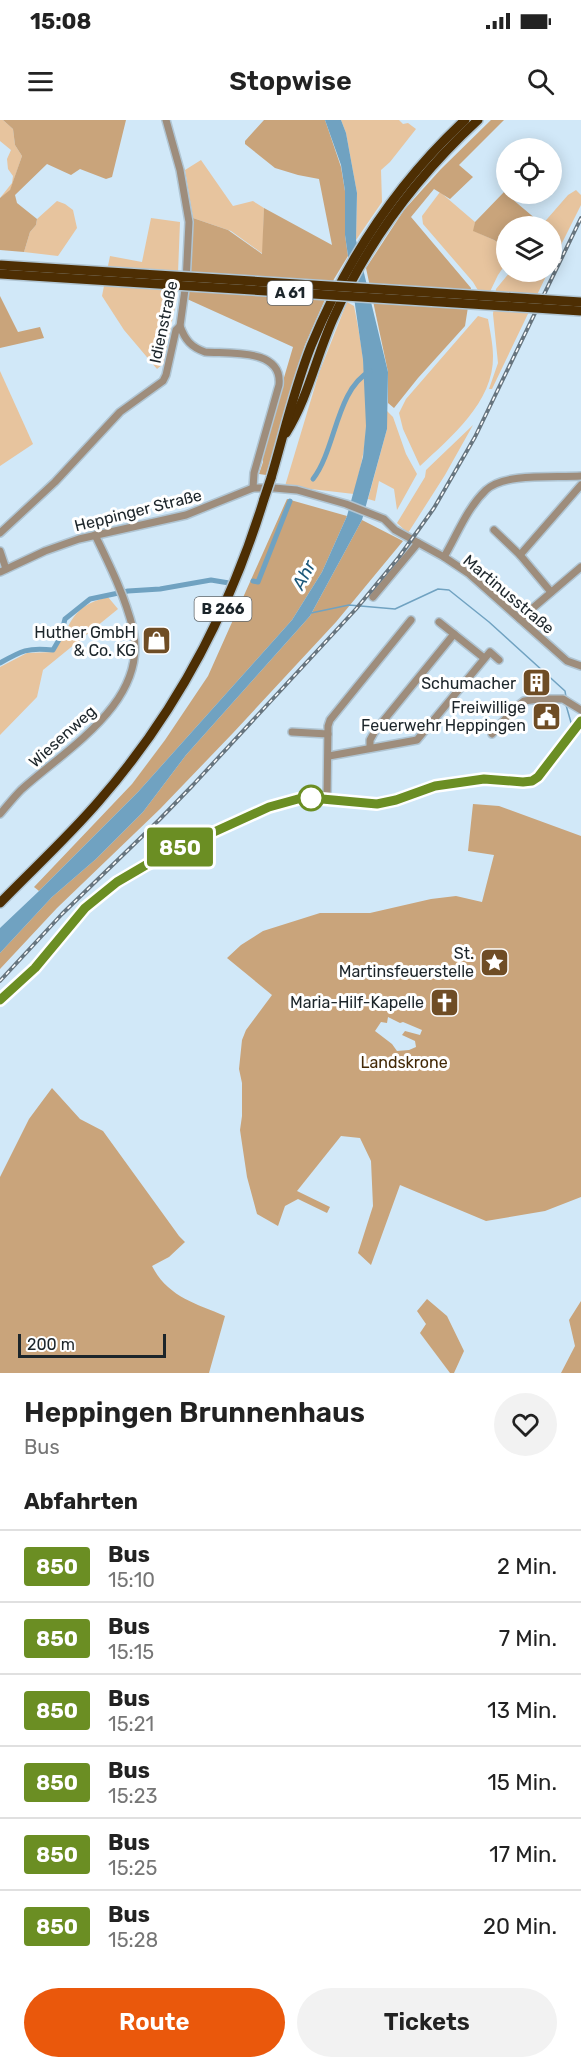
<!DOCTYPE html>
<html lang="de">
<meta charset="utf-8">
<style>
body{margin:0;font-family:Rubik,sans-serif;background:#f2f2f2;color:#222;height:100vh;display:flex;flex-direction:column;font-size:22px;white-space:nowrap}
*{box-sizing:border-box;margin:0}
p{font-size:20px;color:#767676}
.icon{flex:none;width:33px;height:33px;fill:none;stroke:currentColor;stroke-width:2;stroke-linecap:round;stroke-linejoin:round}
.map{position:relative;height:1253px;overflow:hidden}
.side{display:flex;flex-direction:column;background:#fff;flex:1}
.side>*{flex:none}
.badge{padding:0 12px;border-radius:4px;font-size:21px;line-height:39px}
.controls{position:absolute;left:496px;top:18px;display:grid;gap:12px}
.controls a{display:grid;place-items:center;width:66px;height:66px;border-radius:50%;background:#fff;box-shadow:0 3px 15px #0003;font-size:30px}
.scale{position:absolute;left:18px;bottom:15px;width:148px;box-sizing:border-box;padding-left:6px;border:3px solid #1c252a;border-top:0;font-size:16px;line-height:21px;white-space:nowrap;color:#1c252a;-webkit-text-stroke:4px #fff;paint-order:stroke}
.map>.badge{position:absolute;translate:-50% -50%;box-shadow:0 0 0 3px #fff}
h2{padding:0 24px;font-size:22px;line-height:54px}
.round{display:grid;place-items:center;flex:none;width:63px;height:63px;border-radius:32px;background:#f2f2f2}
.headline{display:flex;align-items:center;justify-content:space-between;height:102px;padding:0 24px}
h1{font-size:28px;font-weight:600;line-height:45px}
.cta{display:flex;gap:12px;margin-top:auto;padding:12px 24px}
.cta a{flex:1;height:69px;border-radius:36px;background:#ea580c;color:#fff;font-size:24px;font-weight:600;line-height:69px;text-align:center}
.cta a+a{background:#f2f2f2;color:#222}
ul{padding:0;list-style:none}
li{display:flex;align-items:center;gap:18px;height:72px;padding:0 24px;border-top:2px solid #e0e0e0}
li div{flex:1}
li b{display:block;font-size:22px}
li em{font-style:normal}
li .badge{min-width:66px;font-weight:700;text-align:center}
.status{display:flex;justify-content:space-between;align-items:center;height:42px;padding:0 30px;background:#fff;direction:ltr}
.status svg{height:16px;fill:currentColor}
header{display:flex;justify-content:space-between;align-items:center;height:78px;padding:0 24px;background:#fff;font-size:27px;font-weight:600}
.map>svg:first-child{display:block}
.green{fill:#e7c49e}
.forest{fill:#c9a47b;fill-rule:evenodd}
.water{fill:#70a2c1}
.lines{fill:none;stroke-linecap:round;stroke-linejoin:round}
.stream{stroke:#70a2c1;stroke-width:1.5}
.canal{stroke:#70a2c1;stroke-width:5}
.minor-casing{stroke:#b0c5d3;stroke-width:10}
.major-casing{stroke:#b0c5d3;stroke-width:11}
.highway-casing{stroke:#b0c5d3;stroke-width:12}
.minor{stroke:#9e8d7c;stroke-width:7}
.major{stroke:#624727;stroke-width:8}
.highway{stroke:#4d2e03;stroke-width:9}
.rail-casing{stroke:#67757f;stroke-width:4}
.rail{stroke:#fff;stroke-width:1.5;stroke-dasharray:4.5;stroke-linecap:butt}
.highway-bridge-casing{stroke:#b0c5d3;stroke-width:12;stroke-linecap:butt}
.highway-bridge{stroke:#4d2e03;stroke-width:9}
.line-casing{stroke:#fff;stroke-width:14}
.line{stroke:#6b8e23;stroke-width:9}
.stop-dot{fill:#fff;stroke:#6b8e23;stroke-width:3}
.labels{text-anchor:middle;stroke-width:6;stroke-linejoin:round;paint-order:stroke}
.shield{fill:#fff;stroke:#60666a;stroke-width:1.5}
.shield-label{font-size:15px;font-weight:bold;fill:#1c252a}
.street-label{font-size:16px;fill:#1c252a;stroke:#fff}
.poi-label{font-size:16px;fill:#1c252a;stroke:#fff;text-anchor:end}
.park-label{font-size:16px;fill:#432907;stroke:#fff}
.water-label{font-size:18px;font-style:italic;fill:#1d5879;stroke:#fff}
</style>
<div class="status"><b>15:08</b><svg viewBox="0 0 49 12"><path d="M0 12V9h3v3zM5 12V6h3v6zM10 12V3h3v9zM15 12V0h3v12zM26 1h20v11H26zM47 4h2v5h-2z"/></svg></div>
<header><svg class="icon" aria-label="menu" viewBox="0 0 24 24"><path d="M4 6h16M4 12h16M4 18h16"/></svg>Stopwise<svg class="icon" aria-label="search" viewBox="0 0 24 24"><circle cx="10" cy="10" r="6"/><path d="M15 15l6 6"/></svg></header>
<div class="map">
<svg width="581" height="1253" viewBox="0 0 581 1253">
<rect width="100%" height="100%" fill="#d1e8f8"/>
<!-- green -->
<g class="green">
<polygon points="0,0 3,0 13,9 15,25 22,36 10,71 0,78 12,63 13,56 8,49 7,39 11,30 0,21"/>
<polygon points="341,0 399,0 403,4 408,3 416,9 390,42 381,50 382,82 356,120 357,73 346,13"/>
<polygon points="201,40 233,86 253,81 264,88 263,134 231,111 193,98 185,50"/>
<polygon points="576,70 581,75 581,85 552,143 552,106 541,106 568,75"/>
<polygon points="440,72 475,102 474,111 494,120 507,128 507,142 498,155 485,182 473,162 423,104 422,96"/>
<polygon points="57,81 65,84 73,90 77,108 58,136 24,132 30,112 36,105 37,99"/>
<polygon points="151,98 180,102 177,178 163,244 157,249 124,210 102,176 110,136 142,142"/>
<polygon points="510,152 548,152 492,269 489,269 498,243 493,194 496,169"/>
<path d="M 347,182 L 354,186 C 362,225 368,266 366,306 C 366,329 359,352 354,374 L 285,366 L 319,253 Z"/>
<path d="M 478,196 L 488,199 C 490,211 493,224 493,236 C 494,282 450,318 420,346 L 403,309 L 399,293 L 406,279 Z"/>
<polygon points="0,251 33,324 0,346"/>
<polygon points="387,291 393,297 406,334 417,354 397,390 394,369 379,361 375,381 368,379 387,309"/>
<polygon points="473,305 445,355 408,413 397,403 425,357 426,350"/>
<path d="M 108,477 L 118,489 L 43,550 L 37,577 L 0,615 L 0,547 L 27,533 L 54,532 C 73,503 69,487 108,477 Z"/>
</g>
<!-- forest -->
<g class="forest">
<polygon points="3,0 126,0 112,57 106,59 80,49 71,55 47,44 15,75 17,83 37,99 36,105 30,112 24,132 0,130 0,78 10,70 22,36 15,25 13,9"/>
<polygon points="264,0 325,0 341,47 345,71 345,115 348,136 334,159 305,225 266,355 259,354 263,342 263,329 293,227 187,179 193,98 228,110 262,134 264,88 332,125 319,59 298,55 275,48 245,24 245,21"/>
<polygon points="491,0 504,0 459,45 473,57 450,79 434,69 411,97 471,168 465,206 418,258 394,288 388,283 388,252 366,148 404,90 441,49"/>
<polygon points="504,72 537,100 533,106 507,106 507,128 494,120 473,111 475,102"/>
<polygon points="0,176 18,212 40,207 44,218 0,228"/>
<polygon points="287,379 347,396 322,452 292,500 138,672 39,771 34,767 132,664 165,620 208,556"/>
<polygon points="362,400 403,421 336,502 233,613 160,689 57,788 0,849 0,833 52,777 96,739 143,692 186,635 310,496"/>
<path d="M 473,684 L 499,686 L 581,716 L 581,1077 L 545,1091 L 486,1101 L 400,1065 L 371,1145 L 358,1133 L 373,1086 L 371,1041 L 360,1018 L 341,1016 L 297,1071 L 330,1087 L 327,1093 L 298,1079 L 285,1086 L 278,1106 L 257,1094 L 247,1057 L 240,1010 L 242,996 L 242,963 L 239,949 L 242,920 L 246,910 L 272,875 L 227,838 L 241,825 L 263,811 L 320,793 L 370,793 L 431,779 L 456,776 L 482,782 L 494,735 L 468,731 ZM 388,897 L 400,903 L 403,902 L 422,910 L 420,915 L 405,911 L 402,915 L 415,921 L 416,927 L 409,930 L 397,931 L 392,924 L 375,911 L 381,902 L 387,903 Z"/>
<path d="M 52,968 L 80,999 L 103,1011 L 179,1116 L 185,1122 L 169,1137 L 152,1146 C 168,1177 195,1183 225,1196 L 209,1253 L 0,1253 L 0,1057 L 29,999 Z"/>
<polygon points="427,1179 447,1196 464,1231 454,1253 450,1253 420,1213 426,1204 417,1191"/>
<polygon points="581,1181 581,1253 561,1253 575,1226 569,1200"/>
</g>
<!-- water -->
<polygon class="water" points="325,0 341,0 346,13 357,73 356,120 388,252 387,309 362,400 310,496 186,635 143,692 96,739 52,777 0,833 0,808 39,771 138,672 292,500 322,452 347,396 363,337 366,306 363,240 345,115 345,71 341,45"/>
<g class="lines">
<!-- stream -->
<g class="stream">
<polyline points="311,493 349,485 395,489 438,469 449,470 489,502 565,571 566,577"/>
<polyline points="566,585 572,606"/>
</g>
<!-- canal -->
<g class="canal">
<path d="M 313,359 C 336,329 336,270 370,251"/>
<polyline points="253,461 258,462 290,381"/>
<path d="M 0,543 C 21,531 28,527 53,530 L 60,518 L 65,499 L 90,479 L 128,471 L 160,469 L 211,460 L 229,463"/>
</g>
<defs>
<g id="minor">
<path d="M 180,206 C 185,220 191,227 205,232 C 230,234 283,228 279,265 L 254,353 L 253,368"/>
<polyline points="494,410 520,435 551,472"/>
<polyline points="0,413 55,362 120,292 163,261 166,255 176,210 180,206 186,162 189,102 180,50 166,0"/>
<polyline points="0,431 6,449"/>
<polyline points="520,435 581,365"/>
<path d="M 444,437 C 457,415 467,388 486,370 C 506,352 555,358 581,356"/>
<polyline points="0,452 45,431 79,419 186,395 253,368 274,368 297,370 346,384 384,399 395,410 444,437 468,453 567,541 581,546"/>
<polyline points="373,477 418,423"/>
<polyline points="520,499 581,447"/>
<polyline points="439,502 484,538"/>
<polyline points="292,612 328,614"/>
<polyline points="492,614 515,588 524,581 539,579 563,579 581,590"/>
<polyline points="370,628 370,620 375,611 454,514"/>
<polyline points="329,636 417,620 490,532 499,540"/>
<polyline points="327,679 328,606 330,600 411,500"/>
<path d="M 0,694 C 7,686 14,677 21,670 C 66,629 149,582 133,509 C 125,476 110,446 95,415"/>
</g>
<polyline id="major" points="0,880 35,848 85,788 117,762 146,745 269,687 298,679 311,678 377,684 396,680 435,666 484,659 523,662 532,661 538,656 581,601"/>
<g id="highway">
<path d="M 286,313 C 308,278 316,237 333,199 C 367,123 416,57 478,0"/>
<path d="M 271,358 C 284,314 294,269 311,226 C 346,141 397,63 465,0"/>
<path d="M 0,783 C 33,749 68,717 99,681 C 176,593 230,490 264,379"/>
</g>
</defs>
<!-- minor casing -->
<use href="#minor" class="minor-casing"/>
<!-- major casing -->
<use href="#major" class="major-casing"/>
<!-- highway casing -->
<use href="#highway" class="highway-casing"/>
<!-- minor -->
<use href="#minor" class="minor"/>
<!-- major -->
<use href="#major" class="major"/>
<!-- highway -->
<use href="#highway" class="highway"/>
<defs>
<polyline id="rail" points="0,861 62,794 159,700 193,665 356,489 399,437 434,388 475,317 581,98"/>
</defs>
<!-- rail casing -->
<use href="#rail" class="rail-casing"/>
<!-- rail -->
<use href="#rail" class="rail"/>
<defs>
<g id="highway-bridge">
<polyline points="0,145 581,182"/>
<polyline points="0,154 581,191"/>
<polyline points="264,379 271,358"/>
</g>
</defs>
<!-- highway-bridge casing -->
<use href="#highway-bridge" class="highway-bridge-casing"/>
<!-- highway-bridge -->
<use href="#highway-bridge" class="highway-bridge"/>
</g>
<g class="lines">
<defs>
<polyline id="line" points="0,880 35,848 85,788 117,762 146,745 192,722 269,687 298,679 311,678 377,684 396,680 435,666 484,659 523,662 532,661 538,657 581,601"/>
</defs>
<!-- line casing -->
<use href="#line" class="line-casing"/>
<!-- line -->
<use href="#line" class="line"/>
</g>
<!-- icons -->
<defs>
<symbol id="shop-square" viewBox="-11 -11 22 22"><rect x="-9" y="-9" width="18" height="18" rx="4" fill="#6f4d25" stroke="#fff"/><path d="M-5-2.5h2.3a2.7 3.5 0 0 1 5.4 0H5L5.5 6h-11ZM-1.5-2.5h3a1.5 2.3 0 0 0-3 0Z" fill="#fff"/></symbol>
<symbol id="building-square" viewBox="-11 -11 22 22"><rect x="-9" y="-9" width="18" height="18" rx="4" fill="#6f4d25" stroke="#fff"/><path d="M-4-6H4V6H1V3H-1V6H-4ZM-2.5-4.3h1.7v1.8h-1.7ZM.8-4.3h1.7v1.8H.8ZM-2.5-1h1.7V.8h-1.7ZM.8-1h1.7V.8H.8Z" fill="#fff"/></symbol>
<symbol id="civic-square" viewBox="-11 -11 22 22"><rect x="-9" y="-9" width="18" height="18" rx="4" fill="#6f4d25" stroke="#fff"/><path d="M-.6-6.5H3V-4.5H.6V-3L4-1V1h2V6H-6V1h2V-1L-.6-3ZM-1.2 2.5V6h2.4V2.5Z" fill="#fff"/></symbol>
<symbol id="sight-square" viewBox="-11 -11 22 22"><rect x="-9" y="-9" width="18" height="18" rx="4" fill="#6f4d25" stroke="#fff"/><path d="M0-6L1.8-2.2L6-1.7L2.9 1.2L3.7 5.4L0 3.3L-3.7 5.4L-2.9 1.2L-6-1.7L-1.8-2.2Z" fill="#fff"/></symbol>
<symbol id="church-square" viewBox="-11 -11 22 22"><rect x="-9" y="-9" width="18" height="18" rx="4" fill="#6f4d25" stroke="#fff"/><path d="M-1.2-6h2.4v3.5h3.3v2.4h-3.3V6h-2.4V-.1h-3.3v-2.4h3.3Z" fill="#fff"/></symbol>
</defs>
<g fill-rule="evenodd">
<use href="#shop-square" x="140" y="504" width="33" height="33"/>
<use href="#building-square" x="520" y="546" width="33" height="33"/>
<use href="#civic-square" x="530" y="580" width="33" height="33"/>
<use href="#sight-square" x="478" y="826" width="33" height="33"/>
<use href="#church-square" x="428" y="866" width="33" height="33"/>
</g>
<!-- markers -->
<circle class="stop-dot" cx="311" cy="678" r="12"/>
<g class="labels">
<!-- shield labels -->
<g class="shield">
<rect x="267.5" y="161" width="45" height="24" rx="4.5"/>
<rect x="194.5" y="477" width="57" height="24" rx="4.5"/>
</g>
<g class="shield-label">
<text x="290" y="178">A 61</text>
<text x="223" y="494">B 266</text>
</g>
<!-- street labels -->
<g class="street-label">
<text transform="translate(163 202) rotate(-78)" y="6">Idienstraße</text>
<text transform="translate(138 390) rotate(-14)" y="6">Heppinger Straße</text>
<text transform="translate(509 474) rotate(40)" y="6">Martinusstraße</text>
<text transform="translate(62 616) rotate(-42)" y="6">Wiesenweg</text>
</g>
<!-- poi labels -->
<g class="poi-label">
<text x="136" y="518">Huther GmbH<tspan x="136" dy="18">&amp; Co. KG</tspan></text>
<text x="516" y="569">Schumacher</text>
<text x="526" y="593">Freiwillige<tspan x="526" dy="18">Feuerwehr Heppingen</tspan></text>
<text x="474" y="839">St.<tspan x="474" dy="18">Martinsfeuerstelle</tspan></text>
<text x="424" y="888">Maria-Hilf-Kapelle</text>
</g>
<!-- park labels -->
<g class="park-label">
<text x="404" y="948">Landskrone</text>
</g>
<!-- water labels -->
<g class="water-label">
<text transform="translate(304 455) rotate(-63)" y="6">Ahr</text>
</g>
</g>
</svg>
<div class="controls">
<a><svg class="icon" aria-label="locate" viewBox="0 0 24 24"><circle cx="12" cy="12" r="6"/><path d="M12 2v4M12 18v4M2 12h4M18 12h4"/></svg></a>
<a><svg class="icon" aria-label="layers" viewBox="0 0 24 24"><path d="M12 4l9 5-9 5-9-5zM3 14l9 5 9-5"/></svg></a>
</div>
<div class="scale">200 m</div>
<b class="badge" style="left:180px;top:727px;background:#6b8e23;color:#fff">850</b>
</div>
<section class="side">
<div class="headline"><div><h1>Heppingen Brunnenhaus</h1><p>Bus</p></div><a class="round"><svg class="icon" aria-label="heart" viewBox="0 0 24 24"><path d="M12 20l-8-8c-3-5 5-10 8-4 3-6 11-1 8 4z"/></svg></a></div>
<h2>Abfahrten</h2>
<ul>
<li><span class="badge" style="background:#6b8e23;color:#fff">850</span><div><b>Bus</b><p>15:10</p></div><em>2 Min.</em></li>
<li><span class="badge" style="background:#6b8e23;color:#fff">850</span><div><b>Bus</b><p>15:15</p></div><em>7 Min.</em></li>
<li><span class="badge" style="background:#6b8e23;color:#fff">850</span><div><b>Bus</b><p>15:21</p></div><em>13 Min.</em></li>
<li><span class="badge" style="background:#6b8e23;color:#fff">850</span><div><b>Bus</b><p>15:23</p></div><em>15 Min.</em></li>
<li><span class="badge" style="background:#6b8e23;color:#fff">850</span><div><b>Bus</b><p>15:25</p></div><em>17 Min.</em></li>
<li><span class="badge" style="background:#6b8e23;color:#fff">850</span><div><b>Bus</b><p>15:28</p></div><em>20 Min.</em></li>
</ul>
<div class="cta"><a>Route</a><a>Tickets</a></div>
</section>
